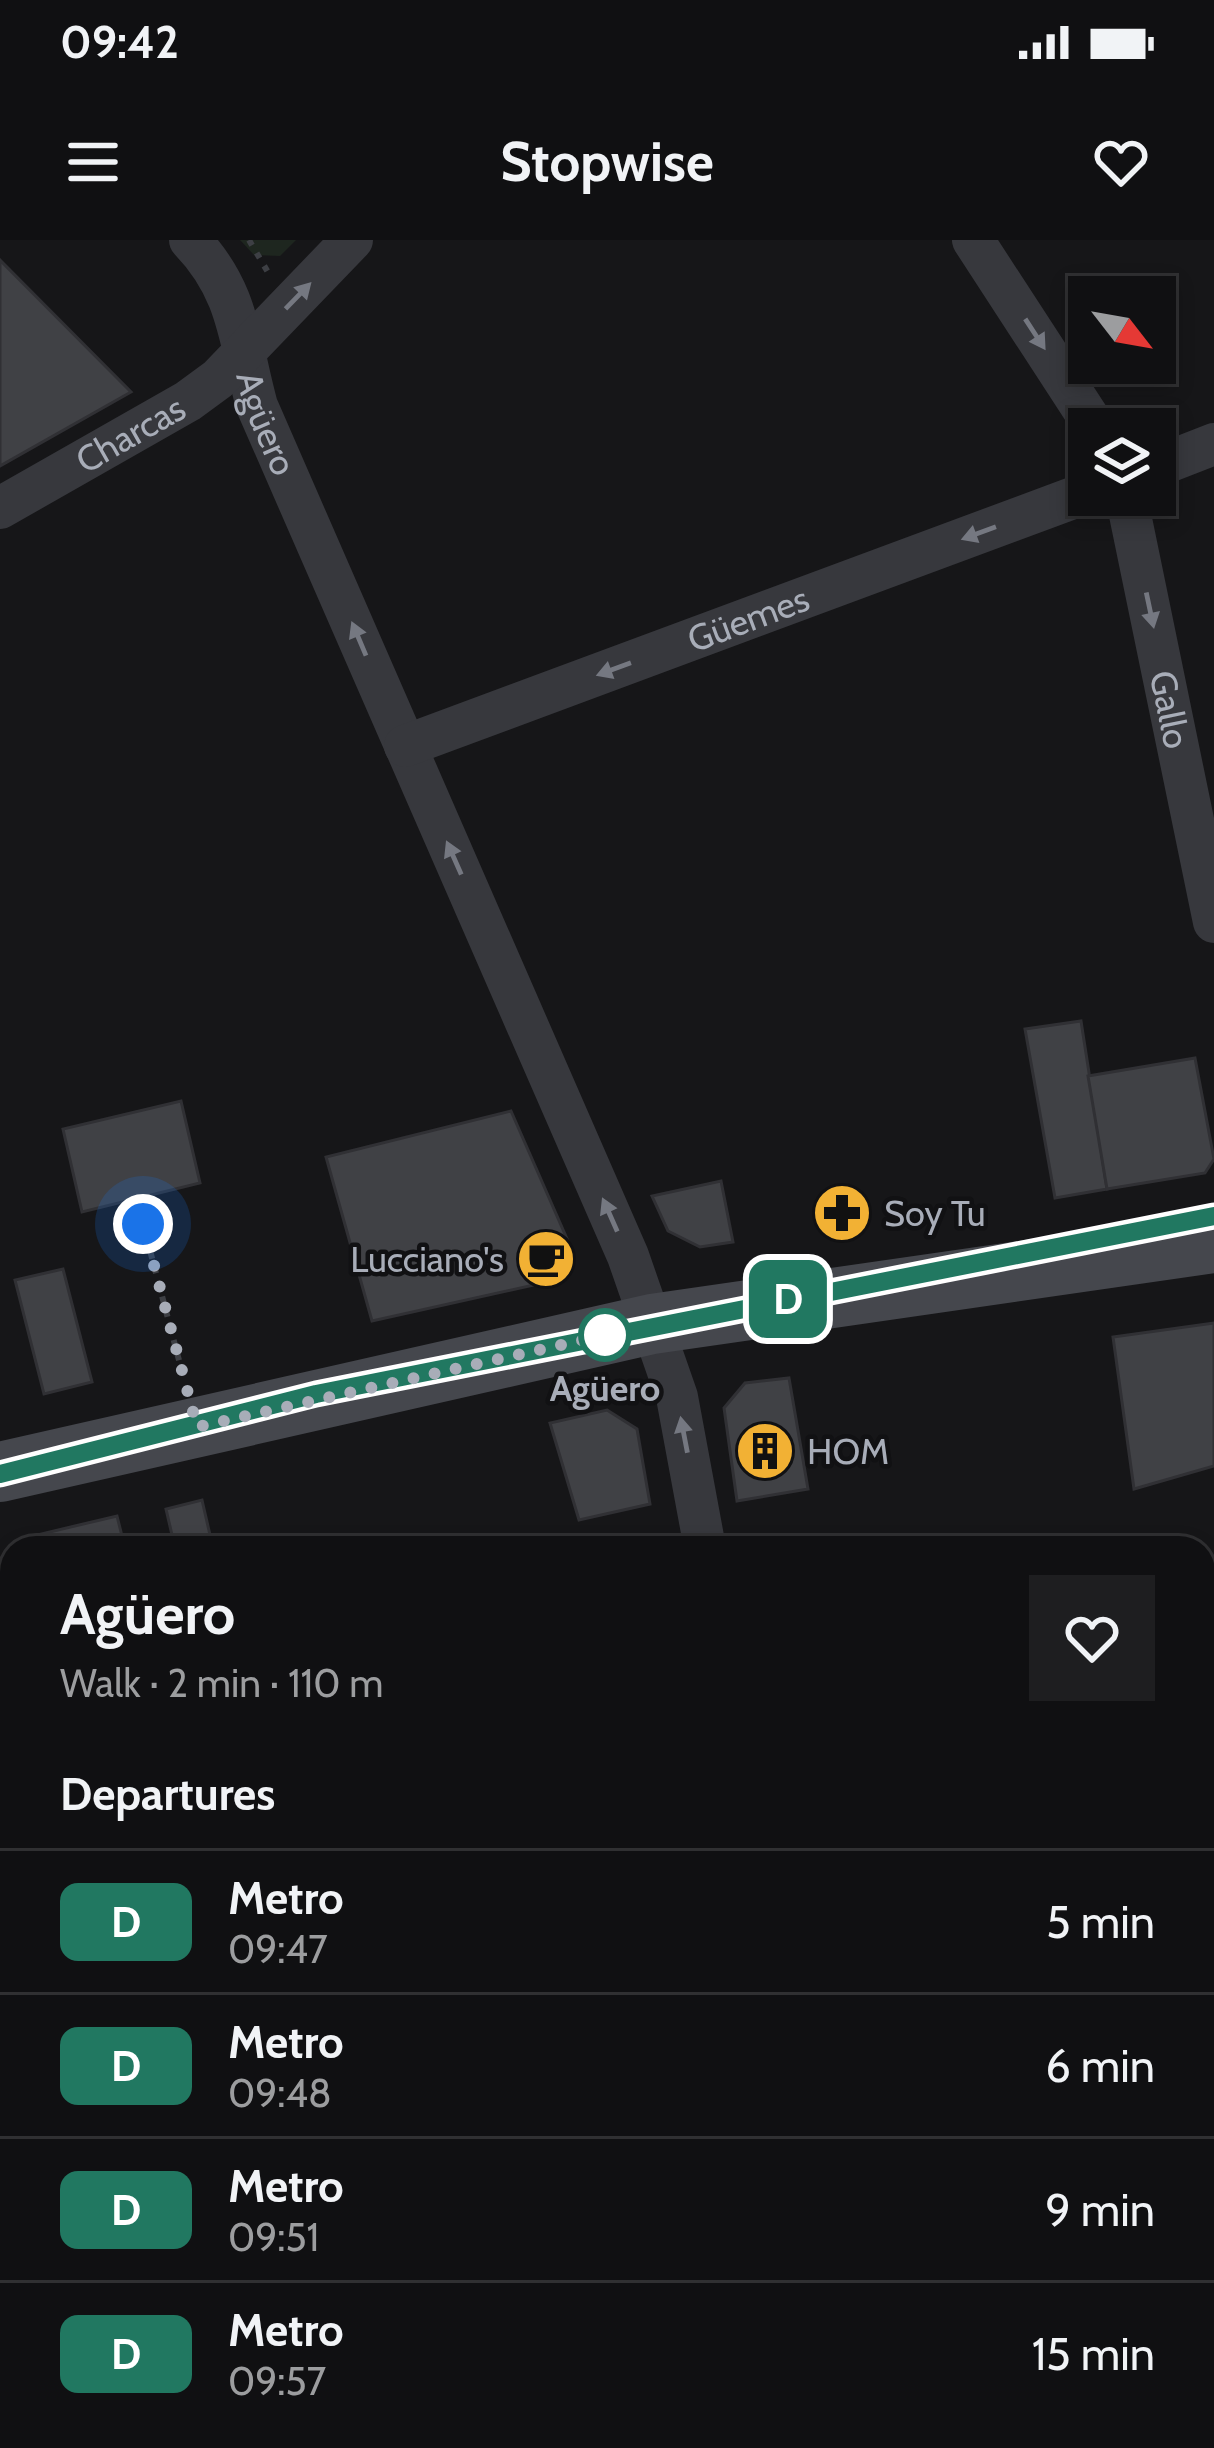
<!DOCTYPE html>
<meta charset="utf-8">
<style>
body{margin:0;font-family:Cabin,sans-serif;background:#1e1e20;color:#f1f3f6;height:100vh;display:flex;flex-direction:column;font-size:45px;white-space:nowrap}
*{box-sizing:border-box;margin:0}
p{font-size:39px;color:#9c9d9f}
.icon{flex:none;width:66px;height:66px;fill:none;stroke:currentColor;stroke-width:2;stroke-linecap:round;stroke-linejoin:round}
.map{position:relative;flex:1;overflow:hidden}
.side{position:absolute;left:0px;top:1296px;width:1215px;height:912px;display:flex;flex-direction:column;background:#101012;border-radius:36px 36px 0 0;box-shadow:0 6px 18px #0003,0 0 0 3px #303032}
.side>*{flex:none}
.badge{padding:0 24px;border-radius:18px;font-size:42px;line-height:78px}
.needle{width:78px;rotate:121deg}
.fabs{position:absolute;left:1068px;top:36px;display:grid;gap:24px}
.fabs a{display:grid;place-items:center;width:108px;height:108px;border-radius:0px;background:#101012;box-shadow:0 6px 18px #0003,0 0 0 3px #303032;font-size:60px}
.you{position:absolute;width:60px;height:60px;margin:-30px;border:9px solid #fff;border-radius:50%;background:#1a73e8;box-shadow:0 0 0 18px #1a73e833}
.map>.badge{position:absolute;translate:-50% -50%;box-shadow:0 0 0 6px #fff}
h2{padding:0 60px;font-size:45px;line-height:108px}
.round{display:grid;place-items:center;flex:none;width:126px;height:126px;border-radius:0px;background:#1e1e20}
.summary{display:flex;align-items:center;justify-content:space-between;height:204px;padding:0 60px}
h1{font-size:57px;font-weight:700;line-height:90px}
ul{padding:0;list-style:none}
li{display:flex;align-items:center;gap:36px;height:144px;padding:0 60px;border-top:3px solid #303032}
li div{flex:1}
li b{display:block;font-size:45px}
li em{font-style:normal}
li .badge{min-width:132px;font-weight:700;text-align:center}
.status{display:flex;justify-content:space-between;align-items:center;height:84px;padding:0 60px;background:#101012;direction:ltr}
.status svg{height:33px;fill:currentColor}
header{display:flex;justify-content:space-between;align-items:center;height:156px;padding:0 60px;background:#101012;font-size:54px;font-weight:700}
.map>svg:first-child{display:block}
.green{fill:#1e261f}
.building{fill:#404145;stroke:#303034;stroke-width:3}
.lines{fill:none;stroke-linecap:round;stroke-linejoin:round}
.path{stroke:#3d3f44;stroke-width:6;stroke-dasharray:6 9;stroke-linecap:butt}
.minor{stroke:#37383d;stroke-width:42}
.secondary{stroke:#45474d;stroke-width:60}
.oneway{fill:#757881}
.line-casing{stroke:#fff;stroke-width:27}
.line{stroke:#217861;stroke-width:18}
.walk{stroke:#a8adb8;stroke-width:12;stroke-dasharray:0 21.6}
.stop-dot{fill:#fff;stroke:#217861;stroke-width:6}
.labels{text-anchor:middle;stroke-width:9;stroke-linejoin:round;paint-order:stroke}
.street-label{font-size:36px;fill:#a8adb8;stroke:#111113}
.poi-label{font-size:36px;fill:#a8adb8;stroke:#111113;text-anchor:start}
.stop-label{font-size:36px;font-weight:bold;fill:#a8adb8;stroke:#111113}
</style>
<div class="status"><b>09:42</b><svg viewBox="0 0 49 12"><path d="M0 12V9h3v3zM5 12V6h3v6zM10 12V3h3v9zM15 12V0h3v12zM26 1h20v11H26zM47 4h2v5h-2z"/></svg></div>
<header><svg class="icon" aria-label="menu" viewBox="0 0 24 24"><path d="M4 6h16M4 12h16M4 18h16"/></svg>Stopwise<svg class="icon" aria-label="heart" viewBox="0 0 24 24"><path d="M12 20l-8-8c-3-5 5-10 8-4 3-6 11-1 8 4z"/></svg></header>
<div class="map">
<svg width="1214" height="2208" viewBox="0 0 1214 2208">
<rect width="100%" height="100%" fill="#161618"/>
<!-- green -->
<polygon class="green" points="240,0 296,0 280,16 254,15"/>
<!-- building -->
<g class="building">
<polygon points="0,20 131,152 0,226"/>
<polygon points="1081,781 1107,949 1055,958 1025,789"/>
<polygon points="1195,818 1214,919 1205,933 1107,949 1088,836"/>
<polygon points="181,861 200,943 82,972 63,889"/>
<polygon points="511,871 571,1008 552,1041 372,1081 326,917"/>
<polygon points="721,941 733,1002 700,1007 668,991 652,956"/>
<polygon points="63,1029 92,1142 44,1154 15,1040"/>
<polygon points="1214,1083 1214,1226 1134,1249 1113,1097"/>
<polygon points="789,1138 808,1249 737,1261 724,1168 745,1143"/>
<polygon points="607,1170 637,1189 650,1264 579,1280 550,1183"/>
<polygon points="202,1260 213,1308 175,1308 166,1269"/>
<polygon points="117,1276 125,1308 44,1308 41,1294"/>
<polygon points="1214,1965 1214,2112 1203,2116 1203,1969"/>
</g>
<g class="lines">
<!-- path -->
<g class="path">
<polyline points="249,0 269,34"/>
<polyline points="143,984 185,1143"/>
</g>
<!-- minor -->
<g class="minor">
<path id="s1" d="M 190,0 C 240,52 239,101 257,166 L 628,1016 L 677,1157 L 705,1308"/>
<polyline points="973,0 1096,189"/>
<polyline points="1155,227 1214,204"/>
<path id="s2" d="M 1126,255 L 1214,682"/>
<path id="s3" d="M 0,268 L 188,161 L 218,139 L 352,0"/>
<path id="s4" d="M 405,506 L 1089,252"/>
<polyline points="1203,1647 1214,1644"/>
<polyline points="0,1652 12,1702"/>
<polyline points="0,1955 12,1952"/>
<polyline points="1203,2171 1214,2167"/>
<polyline points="125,2196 128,2208"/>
<polyline points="873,2196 875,2208"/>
<polyline points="1092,2208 1127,2196"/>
</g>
<!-- secondary -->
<polyline class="secondary" points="0,1232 652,1084 1214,1003"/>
</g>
<!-- one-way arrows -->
<defs><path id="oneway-solid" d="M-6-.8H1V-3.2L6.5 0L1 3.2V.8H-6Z" transform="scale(3)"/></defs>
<g class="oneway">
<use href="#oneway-solid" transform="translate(298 56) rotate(-46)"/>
<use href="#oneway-solid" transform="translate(1035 94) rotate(57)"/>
<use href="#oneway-solid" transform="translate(979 293) rotate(160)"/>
<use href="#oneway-solid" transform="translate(1150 370) rotate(78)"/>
<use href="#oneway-solid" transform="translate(359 399) rotate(-113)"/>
<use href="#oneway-solid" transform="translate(614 429) rotate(160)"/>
<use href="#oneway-solid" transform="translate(454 618) rotate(-114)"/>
<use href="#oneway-solid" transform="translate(610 975) rotate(-114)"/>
<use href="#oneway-solid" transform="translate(684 1195) rotate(-101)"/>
</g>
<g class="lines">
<defs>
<polyline id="line" points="0,1234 316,1154 1214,976"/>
</defs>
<!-- line casing -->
<use href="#line" class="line-casing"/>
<!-- line -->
<use href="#line" class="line"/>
<!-- walk -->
<polyline class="walk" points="143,984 197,1187 605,1095"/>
</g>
<!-- icons -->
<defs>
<symbol id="pharmacy-disc" viewBox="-11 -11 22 22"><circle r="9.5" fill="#f2b134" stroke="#111113"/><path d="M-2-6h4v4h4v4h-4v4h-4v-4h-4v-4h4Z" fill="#111"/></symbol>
<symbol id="cafe-disc" viewBox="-11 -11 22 22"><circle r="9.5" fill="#f2b134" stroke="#111113"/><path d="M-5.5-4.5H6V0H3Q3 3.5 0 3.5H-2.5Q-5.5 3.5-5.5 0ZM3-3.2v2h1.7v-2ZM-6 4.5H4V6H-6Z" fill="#111"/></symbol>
<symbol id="building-disc" viewBox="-11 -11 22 22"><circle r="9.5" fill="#f2b134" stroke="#111113"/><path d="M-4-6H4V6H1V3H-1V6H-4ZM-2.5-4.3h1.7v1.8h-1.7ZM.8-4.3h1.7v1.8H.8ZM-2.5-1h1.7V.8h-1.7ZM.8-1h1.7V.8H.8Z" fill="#111"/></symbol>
</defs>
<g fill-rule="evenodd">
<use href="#pharmacy-disc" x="809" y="940" width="66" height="66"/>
<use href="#cafe-disc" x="513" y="986" width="66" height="66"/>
<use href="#building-disc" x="732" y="1178" width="66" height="66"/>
</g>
<!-- markers -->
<circle class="stop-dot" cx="605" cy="1095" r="24"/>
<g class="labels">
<!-- street labels -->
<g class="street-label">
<text dy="13" stroke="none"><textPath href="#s1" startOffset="201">Agüero</textPath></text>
<text dy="13" stroke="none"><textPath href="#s3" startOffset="150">Charcas</textPath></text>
<text dy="13" stroke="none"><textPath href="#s4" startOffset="366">Güemes</textPath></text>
<text dy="13" stroke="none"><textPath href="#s2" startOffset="219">Gallo</textPath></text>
</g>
<!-- poi labels -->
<g class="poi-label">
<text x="884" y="986">Soy Tu</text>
<text x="504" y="1032" text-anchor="end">Lucciano's</text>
<text x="807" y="1224">HOM</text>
</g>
<!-- stop labels -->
<g class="stop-label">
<text x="605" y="1161">Agüero</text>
</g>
</g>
</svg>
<div class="fabs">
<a><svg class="needle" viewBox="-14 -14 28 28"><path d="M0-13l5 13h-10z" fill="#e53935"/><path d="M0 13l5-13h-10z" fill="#9c9d9f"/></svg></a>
<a><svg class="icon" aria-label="layers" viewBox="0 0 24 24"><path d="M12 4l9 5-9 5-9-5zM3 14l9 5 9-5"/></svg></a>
</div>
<div class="you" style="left:143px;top:984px"></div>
<b class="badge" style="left:788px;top:1059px;background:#217861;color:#fff">D</b>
<section class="side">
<div class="summary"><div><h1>Agüero</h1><p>Walk · 2 min · 110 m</p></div><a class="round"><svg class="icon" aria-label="heart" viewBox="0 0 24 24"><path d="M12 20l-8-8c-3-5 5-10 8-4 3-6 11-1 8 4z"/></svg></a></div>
<h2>Departures</h2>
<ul>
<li><span class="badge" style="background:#217861;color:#fff">D</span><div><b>Metro</b><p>09:47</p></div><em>5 min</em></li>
<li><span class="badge" style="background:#217861;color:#fff">D</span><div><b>Metro</b><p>09:48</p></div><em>6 min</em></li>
<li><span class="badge" style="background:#217861;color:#fff">D</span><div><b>Metro</b><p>09:51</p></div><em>9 min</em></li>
<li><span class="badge" style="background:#217861;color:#fff">D</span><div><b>Metro</b><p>09:57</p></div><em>15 min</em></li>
</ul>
</section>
</div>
